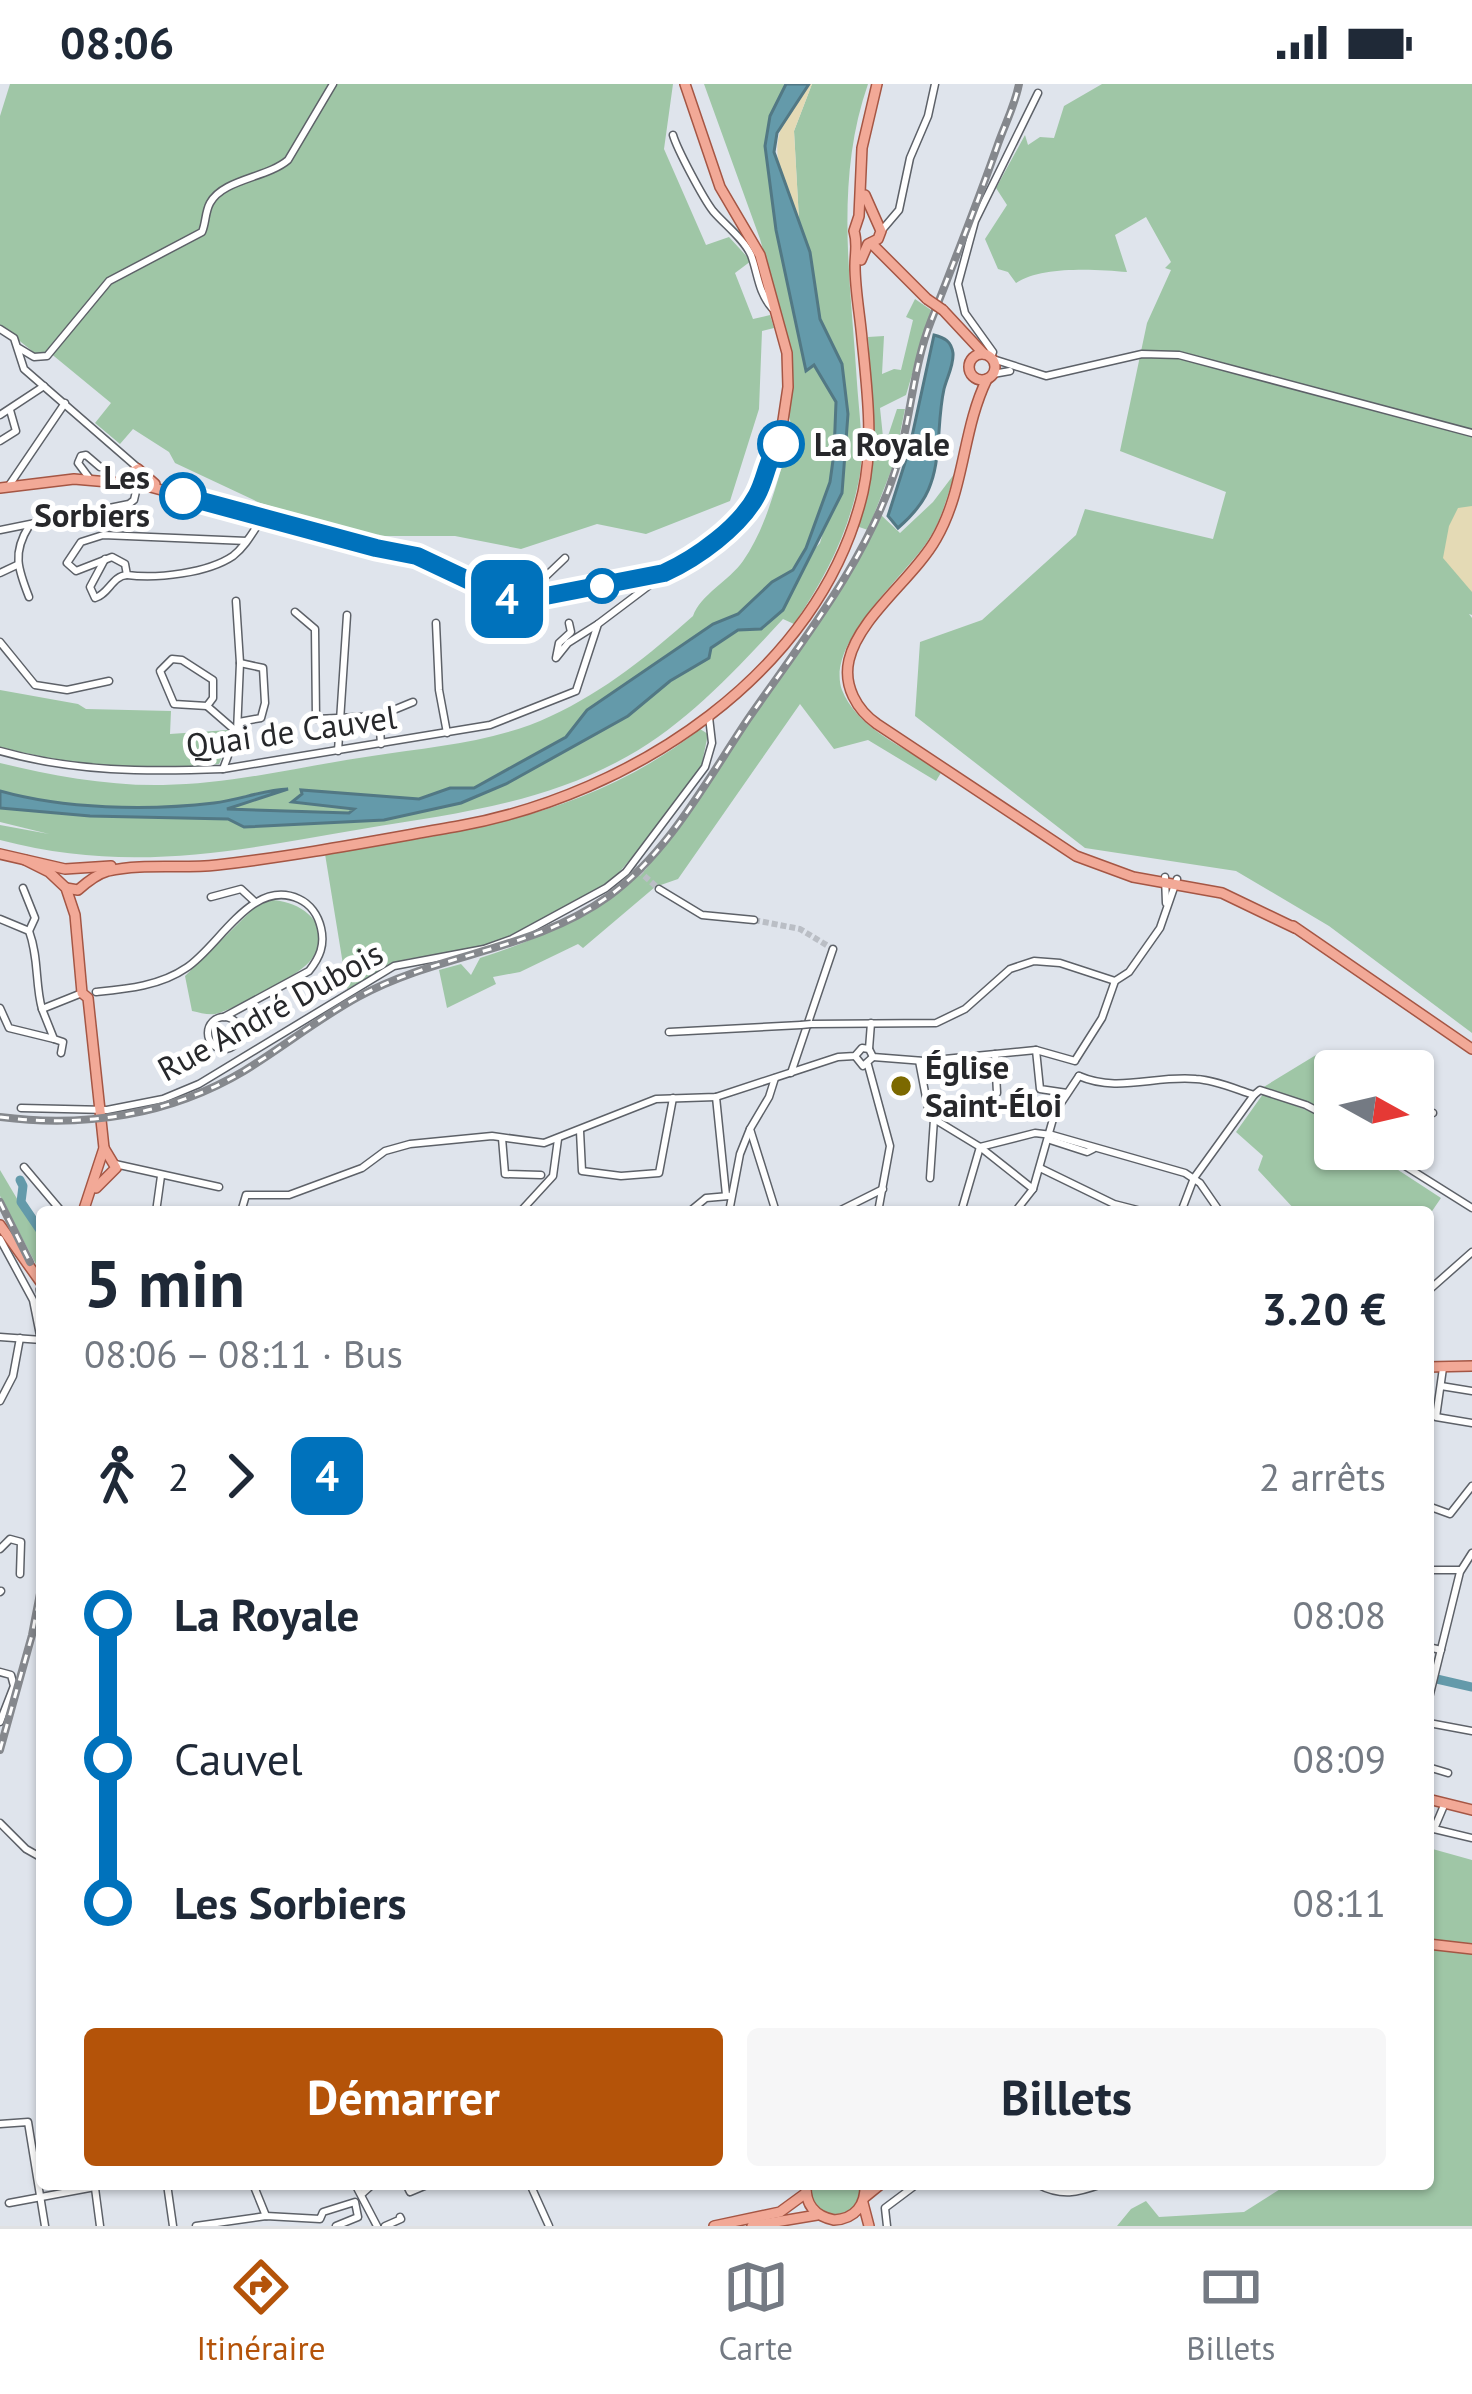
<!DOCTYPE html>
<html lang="fr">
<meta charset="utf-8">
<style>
body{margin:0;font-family:"PT Sans",sans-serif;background:#f6f6f7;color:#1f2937;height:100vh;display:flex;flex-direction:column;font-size:45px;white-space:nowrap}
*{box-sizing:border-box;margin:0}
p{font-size:39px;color:#747a83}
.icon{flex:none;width:66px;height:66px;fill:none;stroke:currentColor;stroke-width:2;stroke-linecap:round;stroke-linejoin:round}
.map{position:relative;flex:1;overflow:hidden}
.drawer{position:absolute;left:36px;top:1122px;width:1398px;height:984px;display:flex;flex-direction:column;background:#fff;border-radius:12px;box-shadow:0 3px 9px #0004}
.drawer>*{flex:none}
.badge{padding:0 24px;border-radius:18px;font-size:42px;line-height:78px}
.needle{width:78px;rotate:98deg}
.controls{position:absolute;left:1314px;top:966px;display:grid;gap:24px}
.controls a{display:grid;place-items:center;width:120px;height:120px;border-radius:12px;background:#fff;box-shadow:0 3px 9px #0004;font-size:60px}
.map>.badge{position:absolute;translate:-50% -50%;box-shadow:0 0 0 6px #fff}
.legs{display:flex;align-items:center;gap:18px;height:132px;padding:0 48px;font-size:39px}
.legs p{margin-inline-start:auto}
.head{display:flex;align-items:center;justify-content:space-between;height:204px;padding:0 48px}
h1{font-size:66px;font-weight:800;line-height:90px}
.cta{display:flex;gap:24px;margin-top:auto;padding:24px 48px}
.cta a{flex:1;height:138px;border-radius:12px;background:#b45309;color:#fff;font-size:48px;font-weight:800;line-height:138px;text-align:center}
.cta a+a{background:#f6f6f7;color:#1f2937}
ul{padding:0 48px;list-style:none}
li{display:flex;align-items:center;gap:42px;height:144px;font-size:45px}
li i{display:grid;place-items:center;width:18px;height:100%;margin:0 15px;background:currentColor}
li i::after{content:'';width:30px;height:30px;margin:-15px;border:9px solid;border-radius:50%;background:#fff}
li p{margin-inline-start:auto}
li:first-child i{background:linear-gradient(#0000 50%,currentColor 0)}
li:last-child i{background:linear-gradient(currentColor 50%,#0000 0)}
.status{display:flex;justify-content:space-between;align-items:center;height:84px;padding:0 60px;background:#fff;direction:ltr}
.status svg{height:33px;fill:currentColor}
.menu{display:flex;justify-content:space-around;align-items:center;height:168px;border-top:3px solid #e0e1e3;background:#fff;font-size:33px;color:#747a83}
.menu a{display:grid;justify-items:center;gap:6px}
.menu .active{color:#b45309}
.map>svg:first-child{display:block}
.green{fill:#9fc6a6}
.sand{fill:#e4dab5}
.water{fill:#649aaa;stroke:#527884;stroke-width:3}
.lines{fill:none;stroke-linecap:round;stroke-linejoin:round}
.river{stroke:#649aaa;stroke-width:9}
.minor-tunnel{stroke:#babec5;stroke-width:6;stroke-dasharray:6 3;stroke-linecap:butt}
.minor-casing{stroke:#5d6168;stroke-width:9}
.major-casing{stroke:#a55644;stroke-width:12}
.minor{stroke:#fff;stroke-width:6}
.major{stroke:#f2a997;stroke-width:9}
.rail-casing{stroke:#85888d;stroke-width:8}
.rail{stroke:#fff;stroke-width:3;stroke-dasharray:9;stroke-linecap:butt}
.minor-bridge-casing{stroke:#5d6168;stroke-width:9;stroke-linecap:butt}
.major-bridge-casing{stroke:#a55644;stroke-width:12;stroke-linecap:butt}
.minor-bridge{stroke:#fff;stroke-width:6}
.major-bridge{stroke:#f2a997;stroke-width:9}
.line-1-casing{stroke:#fff;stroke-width:27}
.line-1{stroke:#0072bc;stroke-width:18}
.stop-1-dot{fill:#fff;stroke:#0072bc;stroke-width:6}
.poi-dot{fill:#7c6900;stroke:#fff;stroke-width:4.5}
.labels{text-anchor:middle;stroke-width:10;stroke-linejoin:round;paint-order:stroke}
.stop-label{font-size:33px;font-weight:bold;fill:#27282b;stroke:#fff;text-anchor:start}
.street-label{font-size:33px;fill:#27282b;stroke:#fff}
.poi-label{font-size:33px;font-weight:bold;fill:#27282b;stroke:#fff;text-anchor:start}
</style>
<div class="status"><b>08:06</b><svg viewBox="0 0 49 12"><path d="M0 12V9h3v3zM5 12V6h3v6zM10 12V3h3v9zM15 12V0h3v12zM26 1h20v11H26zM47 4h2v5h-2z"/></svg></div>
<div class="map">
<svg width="1472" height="2142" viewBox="0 0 1472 2142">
<rect width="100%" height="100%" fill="#dfe4ec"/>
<!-- green -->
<g class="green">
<polygon points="10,0 673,0 664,65 706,161 729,153 751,177 735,189 753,235 770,231 774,244 762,247 759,325 730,417 646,450 597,440 521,465 455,452 372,452 260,419 175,379 169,368 133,345 120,360 95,339 111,319 49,268 37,271 0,241 0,32"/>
<path d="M 704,0 L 786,0 L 770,32 L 765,62 L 776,146 L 806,285 L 813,280 L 836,318 L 834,369 L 830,398 L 806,464 L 793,486 L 772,498 L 738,530 L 712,540 L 587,626 L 566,653 L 473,704 L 449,704 L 419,715 L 302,706 L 335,723 L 357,725 L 349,729 L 322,730 L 224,725 L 284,705 C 262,706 242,713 221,718 C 163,731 56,723 0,707 L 0,679 C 54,692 108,702 163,701 C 233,700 303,682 372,672 C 431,663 497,658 551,632 C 605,607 649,571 693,532 C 700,511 730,496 743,477 C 770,438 778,389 793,348 L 789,332 L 792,279 L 784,239 L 760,155 Z"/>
<path d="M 812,0 L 868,0 C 834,97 851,199 857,299 C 859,329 864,361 860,390 C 850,446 826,493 794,540 L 783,535 C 733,589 683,644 617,678 C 535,721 452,730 362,745 C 234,767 130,790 0,756 L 0,741 L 49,750 L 0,738 L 0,724 L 112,733 L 229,735 L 244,743 C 289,736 336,742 382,736 C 508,717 603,639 708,574 L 711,564 L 738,546 L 820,459 L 846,368 L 848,330 L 842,280 L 820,235 L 810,168 L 799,136 L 794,47 Z"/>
<path d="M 1102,0 L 1472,0 L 1472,531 L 1469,530 L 1472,534 L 1472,949 L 1329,842 L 1236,787 L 1085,764 L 915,632 L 920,558 L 982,536 L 1076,451 L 1085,425 L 1213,455 L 1226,408 L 1120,367 L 1147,239 L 1171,186 L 1165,184 L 1171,178 L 1146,133 L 1115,151 L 1127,188 C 1095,185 1041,182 1016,199 L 1008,188 L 998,185 L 985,155 L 1007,121 L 996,104 L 1025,51 L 1028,61 L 1040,53 L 1054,54 L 1064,22 Z"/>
<path d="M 915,215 L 931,226 L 906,311 L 880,324 L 883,353 L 888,352 L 897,325 L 905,325 L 894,379 L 868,446 L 856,442 C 877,379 872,319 868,253 L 884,252 L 882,290 L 894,285 L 901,286 L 913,236 L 906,233 Z"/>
<path d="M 955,389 C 947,413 941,438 927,458 C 903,494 825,559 842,606 C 857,645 909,666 942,687 L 936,697 L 868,656 L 834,665 L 800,620 L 678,795 L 655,803 L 583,864 L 578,860 L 520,888 L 493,893 L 496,900 L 447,924 L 439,886 L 461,880 L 471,891 L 480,874 C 544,854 595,828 646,785 L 836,511 L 881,431 L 900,449 L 933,418 Z"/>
<path d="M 0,606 L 78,620 L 86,625 L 171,627 L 170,650 L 228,646 L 232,650 L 219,680 C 145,691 72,681 0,663 Z"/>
<path d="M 700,645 L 708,650 L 701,684 L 669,730 L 610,799 L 513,852 L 481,864 L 407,875 L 347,905 L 325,770 C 464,747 585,735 700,645 Z"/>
<path d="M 271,816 C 304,817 337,845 310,877 C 297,893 240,922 219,929 C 211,932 201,929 192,927 L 185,892 L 255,823 Z"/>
<polygon points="1316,971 1342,987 1335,987 1332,1028 1262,1004"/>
<polygon points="1263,1010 1328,1034 1326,1041 1335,1047 1335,1065 1366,1065 1441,1114 1428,1133 1428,1128 1297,1128 1258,1086 1263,1072 1236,1048"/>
<polygon points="0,1086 42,1157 40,1188 0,1112"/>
<polygon points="1429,1764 1472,1776 1472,2142 1117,2142 1131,2125 1146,2117 1159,2133 1244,2128 1288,2100 1428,2100"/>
<polygon points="809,2100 861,2100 858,2118 849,2128 831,2132 813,2120"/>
</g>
<!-- sand -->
<g class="sand">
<path d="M 809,0 L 812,0 L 794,47 L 799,136 C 775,70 762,60 809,0 Z"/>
<polygon points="1472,422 1472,508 1443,474 1449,442 1458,424"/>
</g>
<!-- water -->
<g class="water">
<path d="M 786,0 L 809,0 L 777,49 L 774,68 L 810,168 L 820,235 L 842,280 L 848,330 L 842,409 L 783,526 L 761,545 L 738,546 L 711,564 L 709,574 L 670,597 L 628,632 L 506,700 L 461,719 L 384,736 L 244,743 L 228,735 L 90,732 L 0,724 L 0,707 C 64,725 147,727 214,719 C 239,716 263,706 288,705 L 227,725 L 349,729 L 354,725 L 292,718 L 302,710 L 301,706 L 419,715 L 450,704 L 474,704 L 566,653 L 587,626 L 713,540 L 738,530 L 772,498 L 793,486 L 806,464 L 830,398 L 834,369 L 836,318 L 814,281 L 806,287 L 776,146 L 765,62 L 770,32 Z"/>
<path d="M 934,251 C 945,254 951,257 953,269 C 954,281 947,293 944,305 C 937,336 941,371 931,399 C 925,418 912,432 898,444 L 888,432 L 909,366 Z"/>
</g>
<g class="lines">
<!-- river -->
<g class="river">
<polyline points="20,1096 23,1102 21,1118 42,1149"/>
<polyline points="1428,1593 1472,1603"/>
</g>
<!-- minor-tunnel -->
<g class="minor-tunnel">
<polyline points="631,780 659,805"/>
<polyline points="754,836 800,845 833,865"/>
</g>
<defs>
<g id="minor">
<path d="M 673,51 C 677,65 703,114 713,127 C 725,141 743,154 751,171 C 758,190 758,208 772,224"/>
<polyline points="882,146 899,126 910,74 928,32 935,0"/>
<polyline points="0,245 14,254 24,285 138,384"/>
<path d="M 19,264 L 34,273 L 47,272 L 109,197 L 202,148 C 206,139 205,128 210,119 C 223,95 267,94 288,76 L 333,0"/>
<polyline points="991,273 993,268 965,229 958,200 975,137 1038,9"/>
<polyline points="993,275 1046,292 1142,270 1179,271 1472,349"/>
<polyline points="993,290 1010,287"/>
<polyline points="0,331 44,302"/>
<polyline points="0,357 16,347 10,326"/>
<polyline points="90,395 78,379 81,372 86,371 100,383"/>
<polyline points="10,400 65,319"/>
<polyline points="0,446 129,420 134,416 137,403"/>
<path d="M 247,457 L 103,451 L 81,458 L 67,479 L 76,487 L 112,473 L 125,480 L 127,491 C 157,495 208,489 233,472 C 246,462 254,446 263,433"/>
<path d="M 105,475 L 90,503 L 95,514 C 109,510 112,492 127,491"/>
<polyline points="0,489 17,481"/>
<path d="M 29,513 C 18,485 12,469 29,442"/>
<polyline points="523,514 565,474"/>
<polyline points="236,517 240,579 237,648"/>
<polyline points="295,528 315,545 316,635 379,632 413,618"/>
<polyline points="436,539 439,606 447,649"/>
<polyline points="569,539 571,548 559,559 556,574 568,559 598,540"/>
<polyline points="0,558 35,601 67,606 109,597"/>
<polygon points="172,575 182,576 213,596 213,614 207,622 174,620 160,587"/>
<polyline points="207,622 237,648 223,685"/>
<polyline points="379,632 381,660"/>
<polyline points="239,638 261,634 265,619 263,584 240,579"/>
<path d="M 0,667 C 74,688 147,688 223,685 L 490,641 L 576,607 L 598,540 L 663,491"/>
<polyline points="338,667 347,531"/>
<polyline points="1165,793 1166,819"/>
<polyline points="23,804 35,834 29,847"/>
<polyline points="659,805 702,831 754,836"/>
<polyline points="211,813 241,805 255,818"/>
<path d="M 0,835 L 29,847 C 39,874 35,900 42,925"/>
<path d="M 96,908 C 126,905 160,902 186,884 C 219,863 252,793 299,815 C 310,820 318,831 321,844 C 325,861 320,873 309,887 L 224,933"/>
<polyline points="0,924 9,944 54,955"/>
<circle cx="224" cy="949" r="16"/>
<polyline points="811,940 936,939 965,925 1010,885 1034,877 1060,879 1115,897"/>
<polyline points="669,948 801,941"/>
<polyline points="869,965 871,939"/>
<polyline points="1036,966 1040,1005 1067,1009"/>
<polyline points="61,969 63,958 54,955 42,925 82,909"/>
<polyline points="995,970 997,1009"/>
<polyline points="855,972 863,982 873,973"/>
<polyline points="1076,975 1102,934 1115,897 1129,888 1160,844 1177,795"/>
<polyline points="919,977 928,1024 934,1035 980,1063 1033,1105"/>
<polyline points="868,981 890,1062 878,1128"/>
<polyline points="791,989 833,865"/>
<path d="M 1079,992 C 1118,1009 1155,991 1196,995 C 1215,996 1235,1005 1254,1011 L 1260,1006 L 1306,1021 L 1335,1036"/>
<polyline points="775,994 769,1013 750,1045 776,1128"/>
<polyline points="716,1013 726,1111"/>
<polyline points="21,1024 107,1026 163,1015 199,1000 394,882 484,865 512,855 606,804 626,788 705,683 712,659 709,633"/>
<polyline points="1413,1035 1419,1027 1433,1029"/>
<polyline points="580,1047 582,1087 621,1092 659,1089 673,1014"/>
<polyline points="502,1054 505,1090 541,1091"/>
<polyline points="1050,1056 1087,1068 1093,1065"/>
<polyline points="980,1063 1035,1049 1052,1051 1185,1089 1200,1099 1220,1128"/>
<polyline points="1378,1065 1472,1124"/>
<polyline points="115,1080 219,1103"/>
<polyline points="24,1083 62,1128"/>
<polyline points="1040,1084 1114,1120 1145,1128"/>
<polyline points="930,1094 934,1035"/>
<polyline points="156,1128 161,1092"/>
<polyline points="241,1128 246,1111 289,1111 362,1084 385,1067 410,1060 492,1052 544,1059 656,1015 716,1013 838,973 855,972 862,964 869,965 873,973 924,977 1036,966 1075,977"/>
<polyline points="520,1128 553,1092 558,1055"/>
<polyline points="689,1128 706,1114 729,1112"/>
<polyline points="729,1128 740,1070 750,1045"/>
<polyline points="837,1128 883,1105"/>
<polyline points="961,1128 980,1063"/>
<polyline points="1015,1128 1033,1105 1055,1028 1079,992"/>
<polyline points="1181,1128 1194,1094 1254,1011"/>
<polyline points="0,1155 33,1216 41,1256"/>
<polyline points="1428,1207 1472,1168"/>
<polyline points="0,1253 42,1256"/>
<polyline points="1443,1284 1436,1333 1472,1339"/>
<polyline points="1441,1302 1472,1307"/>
<polyline points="0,1317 13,1292 20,1254"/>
<polyline points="1428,1422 1450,1430 1472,1402"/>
<polyline points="0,1465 10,1455 21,1458 20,1490"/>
<polyline points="1428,1486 1460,1486"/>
<polyline points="0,1508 1,1507"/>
<polyline points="1428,1563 1441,1566"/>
<polyline points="0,1588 11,1591 14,1602 0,1638"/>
<polyline points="1428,1618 1460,1488 1472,1469"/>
<polyline points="1429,1639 1472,1647"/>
<polyline points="1428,1683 1448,1689"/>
<polyline points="1445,1719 1434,1745 1472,1754"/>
<polyline points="0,1739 26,1765 42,1774"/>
<polyline points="0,2040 28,2038 45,2142"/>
<polyline points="167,2100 173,2142"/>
<polyline points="253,2100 266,2132"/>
<polyline points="355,2100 377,2142"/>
<polyline points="406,2100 410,2108 429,2100"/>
<polyline points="530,2100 549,2142"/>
<path d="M 1037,2100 C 1062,2113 1077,2109 1102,2100"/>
<polyline points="95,2104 100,2142"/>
<polyline points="363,2109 373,2100"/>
<polyline points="9,2119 95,2103"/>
<polyline points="196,2142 266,2132 320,2135 323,2128 355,2118 358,2133 336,2142"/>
<polyline points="385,2142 401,2135 400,2133"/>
<polyline points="887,2142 885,2124 917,2100"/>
</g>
<g id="major">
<polyline points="871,159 927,215"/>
<polyline points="861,176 868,160 878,155 881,147 865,111"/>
<polyline points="943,226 984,270"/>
<circle cx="982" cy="283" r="13"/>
<path d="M 987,295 C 962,346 965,405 936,455 C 914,494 859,533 849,576 C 843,602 857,626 877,640 L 1076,772 L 1133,793 L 1222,809 L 1295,844"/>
<polyline points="132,401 130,390 138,385 155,400"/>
<polyline points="0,404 74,395 143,401 376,464 417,471 506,514 521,517 664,489 695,472 756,414 782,343 788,303 787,269 760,171 720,103 685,0"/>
<polyline points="0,770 65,785 111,782"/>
<polyline points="25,776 49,788 66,804 75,831 82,909 88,914 104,1064 83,1128"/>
<path d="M 66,804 L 78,806 C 87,798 97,790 108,787 C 143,779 182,785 217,781 C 297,772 379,756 459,742 C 631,711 821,589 863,408 C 874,358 867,305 862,255 C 860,231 855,206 855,182 C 855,169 858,160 854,147 L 859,132 L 862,64 L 877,0"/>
<polyline points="1293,842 1472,965"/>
<polyline points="96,1104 116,1084 104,1064"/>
<polyline points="0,1141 42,1200"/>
<polyline points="1428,1283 1472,1282"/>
<polyline points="1428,1715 1472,1726"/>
<polyline points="1428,1860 1472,1865"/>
<path d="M 806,2100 C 805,2120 814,2132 834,2136 C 855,2135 866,2121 865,2100"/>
<polyline points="865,2113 881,2100"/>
<polyline points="863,2119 869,2142"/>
<polyline points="714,2142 780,2128 806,2109"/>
<polyline points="752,2142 817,2131"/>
</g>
</defs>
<!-- minor casing -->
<use href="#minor" class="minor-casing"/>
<!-- major casing -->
<use href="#major" class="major-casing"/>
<!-- minor -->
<use href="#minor" class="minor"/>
<!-- major -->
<use href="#major" class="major"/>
<defs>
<g id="rail">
<path d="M 0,1033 C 85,1044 170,1031 244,987 C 283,963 318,935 358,913 C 438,869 533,867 609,812 C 669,768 707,696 748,635 C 802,557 866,478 895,387 C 911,338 912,285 931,237 C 954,178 977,120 998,60 C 1005,40 1015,21 1019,0"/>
<polyline points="0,1118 30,1178"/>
<polyline points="39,1206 42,1218"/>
<polyline points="0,1666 32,1551 42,1499"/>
</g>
</defs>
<!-- rail casing -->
<use href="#rail" class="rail-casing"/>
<!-- rail -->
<use href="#rail" class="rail"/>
<defs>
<polyline id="minor-bridge" points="801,941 811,940"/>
<polyline id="major-bridge" points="927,215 943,226"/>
</defs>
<!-- minor-bridge casing -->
<use href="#minor-bridge" class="minor-bridge-casing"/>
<!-- major-bridge casing -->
<use href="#major-bridge" class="major-bridge-casing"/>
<!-- minor-bridge -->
<use href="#minor-bridge" class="minor-bridge"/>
<!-- major-bridge -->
<use href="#major-bridge" class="major-bridge"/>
</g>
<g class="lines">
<defs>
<path id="line-1" d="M 183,412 L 376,464 L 417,472 L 506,514 L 520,517 L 664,489 C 697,474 740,443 757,411 C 767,392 766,375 781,360"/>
</defs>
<!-- line-1 casing -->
<use href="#line-1" class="line-1-casing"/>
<!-- line-1 -->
<use href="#line-1" class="line-1"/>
</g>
<!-- markers -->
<g class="stop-1-dot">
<circle cx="781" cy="360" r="21"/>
<circle cx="183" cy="412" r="21"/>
<circle cx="602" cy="502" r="15"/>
</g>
<circle class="poi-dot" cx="901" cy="1002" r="12"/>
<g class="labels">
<!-- stop labels -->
<g class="stop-label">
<text x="814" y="372">La Royale</text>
<text x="150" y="405" text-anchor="end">Les<tspan x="150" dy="38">Sorbiers</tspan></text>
</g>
<!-- street labels -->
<g class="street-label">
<text transform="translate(291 647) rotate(-8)" y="12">Quai de Cauvel</text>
<text transform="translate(270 927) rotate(-29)" y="12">Rue André Dubois</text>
</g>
<!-- poi labels -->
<g class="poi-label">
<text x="925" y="995">Église<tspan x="925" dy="38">Saint-Éloi</tspan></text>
</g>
</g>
</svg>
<div class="controls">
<a><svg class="needle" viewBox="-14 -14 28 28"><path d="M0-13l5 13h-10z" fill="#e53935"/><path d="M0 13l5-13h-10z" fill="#747a83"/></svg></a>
</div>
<b class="badge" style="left:507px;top:515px;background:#0072bc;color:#fff">4</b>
<section class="drawer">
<div class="head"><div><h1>5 min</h1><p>08:06 – 08:11 · Bus</p></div><b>3.20 €</b></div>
<div class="legs"><svg class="icon" aria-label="walk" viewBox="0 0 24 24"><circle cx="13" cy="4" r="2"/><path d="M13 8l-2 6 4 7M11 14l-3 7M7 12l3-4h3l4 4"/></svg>2<svg class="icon" aria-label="forward" viewBox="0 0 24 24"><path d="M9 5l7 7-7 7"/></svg><b class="badge" style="background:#0072bc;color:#fff">4</b><p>2 arrêts</p></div>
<ul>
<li><i style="color:#0072bc"></i><b>La Royale</b><p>08:08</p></li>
<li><i style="color:#0072bc"></i><span>Cauvel</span><p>08:09</p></li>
<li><i style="color:#0072bc"></i><b>Les Sorbiers</b><p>08:11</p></li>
</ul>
<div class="cta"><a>Démarrer</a><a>Billets</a></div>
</section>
</div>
<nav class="menu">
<a class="active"><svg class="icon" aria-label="directions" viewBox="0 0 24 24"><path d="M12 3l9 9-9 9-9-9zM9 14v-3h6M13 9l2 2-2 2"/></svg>Itinéraire</a>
<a><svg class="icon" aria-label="map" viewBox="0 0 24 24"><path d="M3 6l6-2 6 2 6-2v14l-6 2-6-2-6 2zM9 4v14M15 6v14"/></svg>Carte</a>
<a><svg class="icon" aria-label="tickets" viewBox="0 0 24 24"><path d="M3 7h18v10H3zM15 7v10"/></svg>Billets</a>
</nav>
